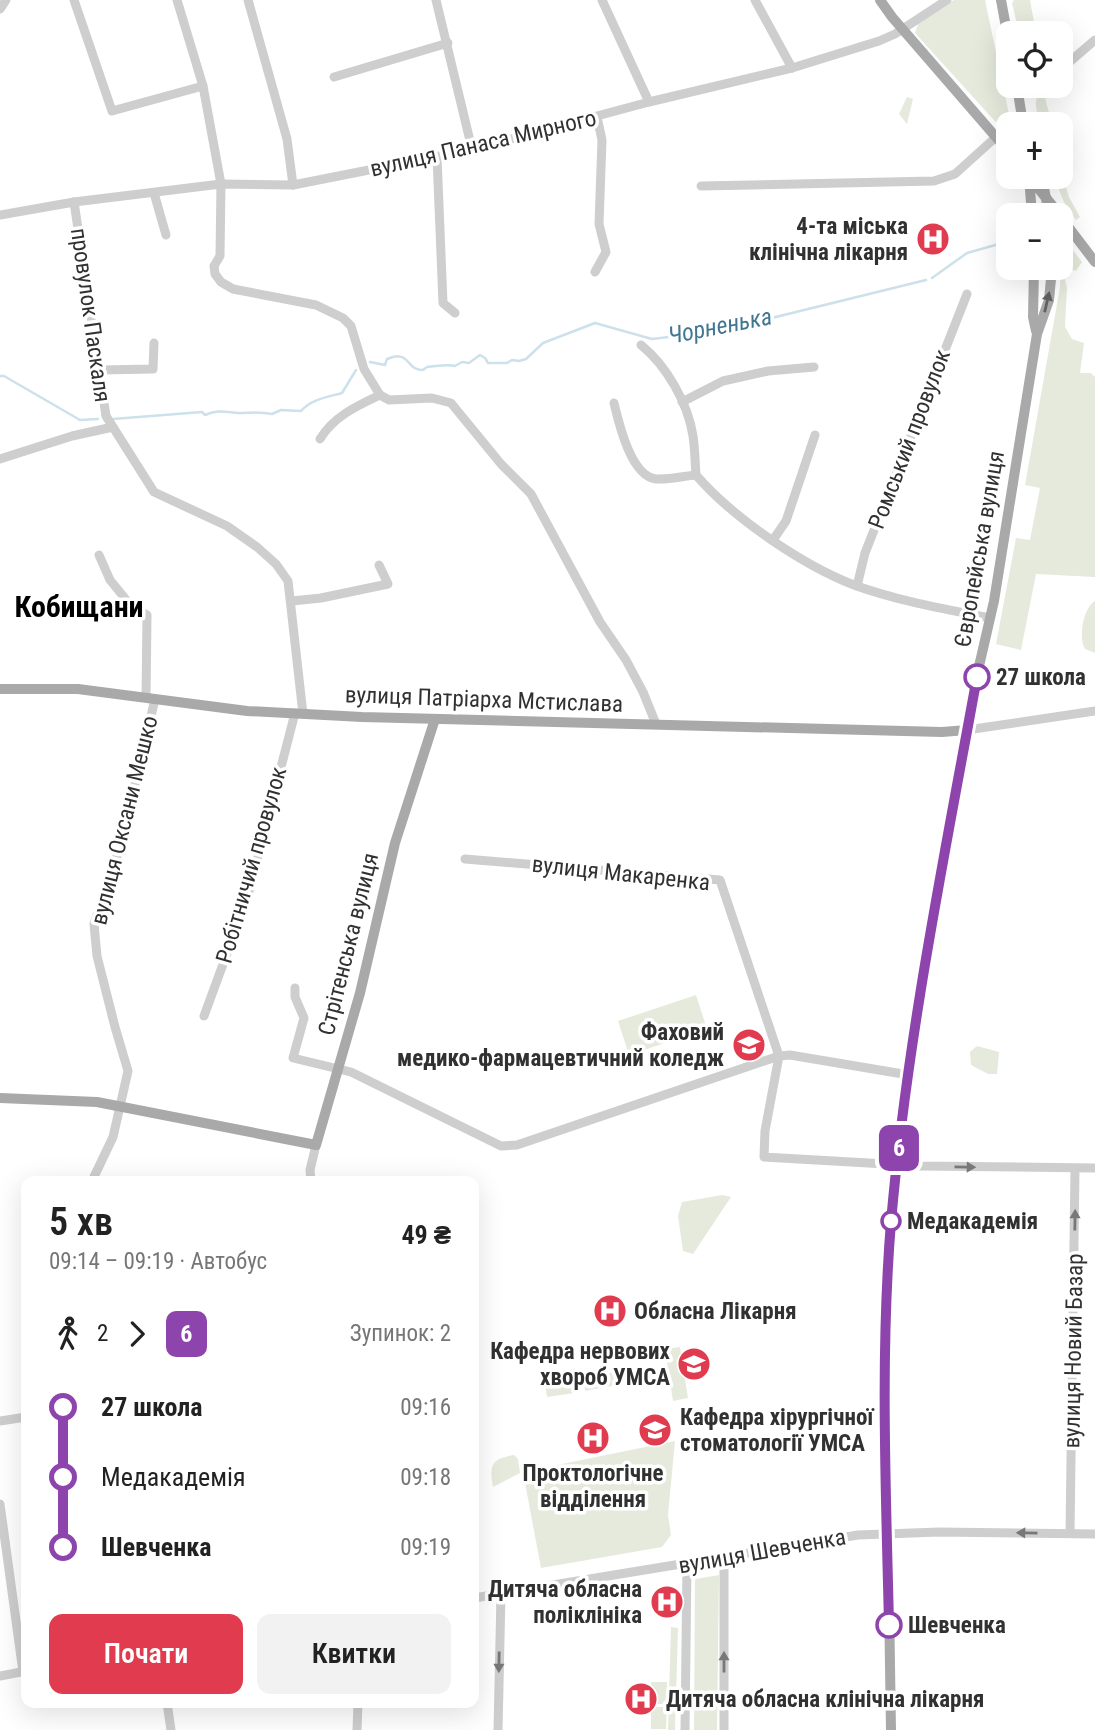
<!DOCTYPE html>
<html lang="uk">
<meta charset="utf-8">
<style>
body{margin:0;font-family:"Roboto Condensed",sans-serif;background:#f2f2f2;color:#222;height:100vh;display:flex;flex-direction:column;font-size:26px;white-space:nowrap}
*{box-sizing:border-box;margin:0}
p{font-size:23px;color:#767676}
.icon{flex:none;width:38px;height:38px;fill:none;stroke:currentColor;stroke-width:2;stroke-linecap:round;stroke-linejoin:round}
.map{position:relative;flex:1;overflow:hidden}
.drawer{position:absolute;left:21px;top:1176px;width:458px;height:532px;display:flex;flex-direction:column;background:#fff;border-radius:14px;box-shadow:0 7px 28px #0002}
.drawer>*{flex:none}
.badge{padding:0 14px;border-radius:10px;font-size:24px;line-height:46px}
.controls{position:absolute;left:996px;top:21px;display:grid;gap:14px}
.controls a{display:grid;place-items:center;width:77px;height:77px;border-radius:14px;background:#fff;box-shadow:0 7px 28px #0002;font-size:35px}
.map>.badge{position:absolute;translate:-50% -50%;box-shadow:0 0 0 4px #fff}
.legs{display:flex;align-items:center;gap:10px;height:77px;padding:0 28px;font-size:23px}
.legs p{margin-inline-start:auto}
.headline{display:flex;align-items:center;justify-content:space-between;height:119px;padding:0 28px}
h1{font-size:38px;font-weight:600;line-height:52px}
.action{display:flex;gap:14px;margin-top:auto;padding:14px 28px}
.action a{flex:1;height:80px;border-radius:14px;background:#e03b4e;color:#fff;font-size:28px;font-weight:600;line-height:80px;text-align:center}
.action a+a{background:#f2f2f2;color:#222}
ul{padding:0 28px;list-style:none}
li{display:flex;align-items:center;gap:24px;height:70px;font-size:26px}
li i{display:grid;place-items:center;width:10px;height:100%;margin:0 9px;background:currentColor}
li i::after{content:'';width:18px;height:18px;margin:-9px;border:5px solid;border-radius:50%;background:#fff}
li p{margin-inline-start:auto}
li:first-child i{background:linear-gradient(#0000 50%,currentColor 0)}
li:last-child i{background:linear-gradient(currentColor 50%,#0000 0)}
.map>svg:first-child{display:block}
.green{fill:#e5eadd}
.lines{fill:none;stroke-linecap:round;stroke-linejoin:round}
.stream{stroke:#cde1ec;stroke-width:2.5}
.minor{stroke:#cecece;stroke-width:9}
.major{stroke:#a9a9a9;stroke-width:10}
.oneway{fill:#616161}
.oneway2{fill:#787878}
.line-1-casing{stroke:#fff;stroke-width:16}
.line-1{stroke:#8e44ad;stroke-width:10}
.stop-1-dot{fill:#fff;stroke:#8e44ad;stroke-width:3.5}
.labels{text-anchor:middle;stroke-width:7;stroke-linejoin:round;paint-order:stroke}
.street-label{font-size:23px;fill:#313131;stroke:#fff}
.poi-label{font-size:23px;font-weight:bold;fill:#313131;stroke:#fff;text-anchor:end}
.stop-label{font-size:23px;font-weight:bold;fill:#313131;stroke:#fff;text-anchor:start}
.water-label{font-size:24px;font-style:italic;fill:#407692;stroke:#fff}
.district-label{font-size:30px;font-weight:bold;fill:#000;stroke:#fff}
</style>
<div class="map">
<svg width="1095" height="1730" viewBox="0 0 1095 1730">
<rect width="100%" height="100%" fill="#fff"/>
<!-- green -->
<g class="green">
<polygon points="954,0 985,0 1011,124 1002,129 915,33 918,24"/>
<polygon points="1014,0 1030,0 1036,33 1019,33 1012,3"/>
<path d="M 1043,90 L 1052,124 L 1041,124 C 1037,111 1031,100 1043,90 Z"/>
<polygon points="907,97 913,99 907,124 899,114"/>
<polygon points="1061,171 1069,197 1080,217 1076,220 1064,202 1055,180 1055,177 1060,177"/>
<polygon points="1065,240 1082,262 1076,271 1067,268 1063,243"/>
<polygon points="1061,263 1067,288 1065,327 1072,339 1084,343 1080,373 1091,373 1095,377 1095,577 1036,574 1021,650 996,644 1016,538 1030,540 1040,488 1025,485 1060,287"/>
<path d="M 1095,601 L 1095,653 L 1085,649 C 1078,638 1083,608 1095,601 Z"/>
<polygon points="696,995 707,1029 629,1055 618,1021"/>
<polygon points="977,1046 999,1052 997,1074 988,1074 971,1065 970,1052"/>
<polygon points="722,1195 731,1197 693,1254 683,1251 678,1216 682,1202"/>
<polygon points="680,1347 688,1398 673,1401 665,1349"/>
<polygon points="626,1370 628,1383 585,1391 583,1378"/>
<polygon points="579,1379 581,1392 547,1397 545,1384"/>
<polygon points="675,1441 668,1515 671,1535 662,1547 541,1568 523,1472"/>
<path d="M 514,1455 L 518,1459 L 520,1473 L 493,1487 C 489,1465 491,1459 514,1455 Z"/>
<polygon points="719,1575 717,1730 694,1730 695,1579"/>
<polygon points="671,1627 678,1628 675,1730 668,1730"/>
<rect x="651" y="1682" width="16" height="22"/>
<polygon points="651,1707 667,1707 666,1729 651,1729"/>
</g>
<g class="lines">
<!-- stream -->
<g class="stream">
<polyline points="932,278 967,253 1006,242"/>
<path d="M 370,362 L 385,365 L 387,359 C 410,349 406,370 422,370 C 424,370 425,368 427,367 C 434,366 449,364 455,366 L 462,362 L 469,363 L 480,355 L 485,358 L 488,363 L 507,363 L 512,360 L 519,361 L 526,359 L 543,343 L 595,323 L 652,339 L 719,331 L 926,280"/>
<polyline points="0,376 4,376 80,420 98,419"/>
<path d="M 113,419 L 202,412 L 205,415 C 218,409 226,412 238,413 C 251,413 258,411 272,414 L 281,410 L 301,411 C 311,399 328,397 342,393 L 356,370"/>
</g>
<!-- minor -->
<g class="minor">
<polyline points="74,0 112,111 203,86"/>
<polyline points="177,0 203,86 221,184 220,256 214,266 215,274 221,282 233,289 316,305 343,318 351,326 364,369 380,395"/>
<polyline points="248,0 287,139 293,185"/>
<polyline points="436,0 472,149"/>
<polyline points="602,0 649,102"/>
<polyline points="755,0 792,68"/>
<polyline points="0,9 6,0"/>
<polyline points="1060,70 1095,40"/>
<polyline points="334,77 448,43"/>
<polyline points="1018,89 1034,93 1042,86"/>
<polyline points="437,157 443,303 455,313"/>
<polyline points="701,186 934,181 955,174 996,137"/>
<polyline points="154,193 166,235"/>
<polyline points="74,202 106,416 154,492 227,526 257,547 276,564 288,581 303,714"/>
<polyline points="0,215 74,202 221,184 293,185 470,150 649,102 792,68 879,41 895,34 947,0"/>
<polyline points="595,272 606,252 599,224 602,140 597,117"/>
<path d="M 641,345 C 666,365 688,403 693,436 C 695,449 695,462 696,475 C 732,517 802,565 854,585 C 898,601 945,609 990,618"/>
<polyline points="100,370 153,369 154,343"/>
<polyline points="682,402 723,381 768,371 814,367"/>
<path d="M 614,403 C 619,424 631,476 656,479 C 669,480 684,476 696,475"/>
<path d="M 320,439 C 334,416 357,406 380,395 L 389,400 L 432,398 L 451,403 L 501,464 L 531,494 L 600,622 L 626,660 L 643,692 L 656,724"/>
<polyline points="0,459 72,436 113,427"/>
<polyline points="773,540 786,521 815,435"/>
<polyline points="99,555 110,580 132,607 147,615 146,698"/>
<polyline points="857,586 865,553 967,294"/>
<polyline points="292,601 321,598 388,584 379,565"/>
<polyline points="967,730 1095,711"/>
<polyline points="465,859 720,880 779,1056 765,1131 764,1157 920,1166 1095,1168"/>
<polyline points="295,988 295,997 304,1018 293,1058 351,1072 501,1146 517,1145 779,1056 790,1055 909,1075"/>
<polyline points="204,1016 247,899 295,713"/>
<polyline points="92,1181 113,1137 128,1071 115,1027 97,956 94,924 121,844 155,699"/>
<polyline points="311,1181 310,1170 316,1145"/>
<polyline points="0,1421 26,1417"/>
<polyline points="0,1504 23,1672"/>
<polyline points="1070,1533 1075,1169"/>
<polyline points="474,1598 858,1535 939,1532 1095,1534"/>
<polyline points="0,1676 26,1671"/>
<polyline points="167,1703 171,1730"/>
<polyline points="357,1730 358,1703"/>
<polyline points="498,1730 501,1594"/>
<polyline points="685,1730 687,1563"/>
<polyline points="724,1730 724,1557"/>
</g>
<!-- major -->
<g class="major">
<polyline points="880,0 892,17 1008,151"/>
<polyline points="1001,0 1008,38"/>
<polyline points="1017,86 1023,124"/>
<polyline points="1029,177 1060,215"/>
<polyline points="1029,177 1032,215"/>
<polyline points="1042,177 1049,215"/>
<polyline points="1060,216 1095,262"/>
<polyline points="1034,268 1033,317 1036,331"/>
<polyline points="0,689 78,689 247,711 362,717 942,732 967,730"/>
<polyline points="0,1098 97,1102 316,1145 360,993 395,843 435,719"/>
<polyline points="891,1730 885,1340 891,1223 899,1151 903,1110 925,973 977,675 994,601 1037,334 1049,300 1052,268"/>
</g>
</g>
<!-- one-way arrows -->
<defs><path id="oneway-solid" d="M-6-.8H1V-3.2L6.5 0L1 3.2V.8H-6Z" transform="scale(1.75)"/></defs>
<use class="oneway" href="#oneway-solid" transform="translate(1047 302) rotate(-77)"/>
<g class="oneway2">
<use href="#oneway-solid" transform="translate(965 1167) rotate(1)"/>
<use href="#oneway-solid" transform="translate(1075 1220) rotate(-89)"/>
<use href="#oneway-solid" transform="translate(1027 1533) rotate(-179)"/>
<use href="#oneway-solid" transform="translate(499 1662) rotate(91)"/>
<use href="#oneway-solid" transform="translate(724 1662) rotate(-90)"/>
</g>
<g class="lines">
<defs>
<path id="line-1" d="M 889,1625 C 886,1491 880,1356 891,1222 C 907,1039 944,858 977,677"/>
</defs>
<!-- line-1 casing -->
<use href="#line-1" class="line-1-casing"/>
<!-- line-1 -->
<use href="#line-1" class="line-1"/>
</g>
<!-- icons -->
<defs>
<symbol id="hospital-disc" viewBox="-11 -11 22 22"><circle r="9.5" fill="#e03b4e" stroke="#fff"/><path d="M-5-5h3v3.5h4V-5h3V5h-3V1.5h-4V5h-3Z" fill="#fff"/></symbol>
<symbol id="university-disc" viewBox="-11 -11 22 22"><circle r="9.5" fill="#e03b4e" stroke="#fff"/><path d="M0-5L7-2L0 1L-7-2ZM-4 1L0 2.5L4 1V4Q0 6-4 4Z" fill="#fff"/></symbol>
</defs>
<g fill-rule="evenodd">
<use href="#hospital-disc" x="914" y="220" width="38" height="38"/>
<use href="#university-disc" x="730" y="1026" width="38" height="38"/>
<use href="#hospital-disc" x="591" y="1292" width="38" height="38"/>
<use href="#university-disc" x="675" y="1345" width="38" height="38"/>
<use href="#university-disc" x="636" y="1411" width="38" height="38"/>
<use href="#hospital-disc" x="574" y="1419" width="38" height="38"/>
<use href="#hospital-disc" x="648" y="1583" width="38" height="38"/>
<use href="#hospital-disc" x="622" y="1680" width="38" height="38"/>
</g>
<!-- markers -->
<g class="stop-1-dot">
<circle cx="977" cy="677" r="12"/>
<circle cx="891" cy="1221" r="9"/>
<circle cx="889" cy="1625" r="12"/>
</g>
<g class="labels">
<!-- street labels -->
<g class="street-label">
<text transform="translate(483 143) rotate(-13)" y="8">вулиця Панаса Мирного</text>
<text transform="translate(91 315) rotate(82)" y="8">провулок Паскаля</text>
<text transform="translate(909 439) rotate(-69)" y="8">Ромський провулок</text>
<text transform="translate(979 549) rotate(-80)" y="8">Європейська вулиця</text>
<text transform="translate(484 699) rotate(2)" y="8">вулиця Патріарха Мстислава</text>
<text transform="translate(124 820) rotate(-76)" y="8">вулиця Оксани Мешко</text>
<text transform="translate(251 865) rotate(-74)" y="8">Робітничий провулок</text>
<text transform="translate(621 873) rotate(6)" y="8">вулиця Макаренка</text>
<text transform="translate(348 944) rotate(-76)" y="8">Стрітенська вулиця</text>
<text transform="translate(1073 1351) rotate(-89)" y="8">вулиця Новий Базар</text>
<text transform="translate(762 1551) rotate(-10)" y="8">вулиця Шевченка</text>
</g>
<!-- poi labels -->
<g class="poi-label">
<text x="908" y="234">4-та міська<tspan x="908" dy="26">клінічна лікарня</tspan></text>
<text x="724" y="1040">Фаховий<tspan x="724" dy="26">медико-фармацевтичний коледж</tspan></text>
<text x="634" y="1319" text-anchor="start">Обласна Лікарня</text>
<text x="670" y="1359">Кафедра нервових<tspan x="670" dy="26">хвороб УМСА</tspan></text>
<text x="680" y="1425" text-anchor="start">Кафедра хірургічної<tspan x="680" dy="26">стоматології УМСА</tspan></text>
<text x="593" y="1481" text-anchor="middle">Проктологічне<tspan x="593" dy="26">відділення</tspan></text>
<text x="642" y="1597">Дитяча обласна<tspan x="642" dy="26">поліклініка</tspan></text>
<text x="666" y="1707" text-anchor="start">Дитяча обласна клінічна лікарня</text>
</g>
<!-- stop labels -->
<g class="stop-label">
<text x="996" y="685">27 школа</text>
<text x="907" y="1229">Медакадемія</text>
<text x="908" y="1633">Шевченка</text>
</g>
<!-- water labels -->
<g class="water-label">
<text transform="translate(720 326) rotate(-11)" y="8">Чорненька</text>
</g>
<!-- district labels -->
<g class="district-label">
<text x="79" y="617">Кобищани</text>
</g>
</g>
</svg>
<div class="controls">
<a><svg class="icon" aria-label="locate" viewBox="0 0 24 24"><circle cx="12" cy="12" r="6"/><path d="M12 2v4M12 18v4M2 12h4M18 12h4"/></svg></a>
<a>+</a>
<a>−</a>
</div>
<b class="badge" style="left:899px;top:1148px;background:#8e44ad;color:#fff">6</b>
<section class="drawer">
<div class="headline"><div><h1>5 хв</h1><p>09:14 – 09:19 · Автобус</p></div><b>49 ₴</b></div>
<div class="legs"><svg class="icon" aria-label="walk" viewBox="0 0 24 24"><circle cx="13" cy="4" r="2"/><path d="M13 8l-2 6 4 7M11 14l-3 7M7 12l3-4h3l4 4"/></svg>2<svg class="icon" aria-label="forward" viewBox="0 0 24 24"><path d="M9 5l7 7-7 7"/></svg><b class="badge" style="background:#8e44ad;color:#fff">6</b><p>Зупинок: 2</p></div>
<ul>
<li><i style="color:#8e44ad"></i><b>27 школа</b><p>09:16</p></li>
<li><i style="color:#8e44ad"></i><span>Медакадемія</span><p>09:18</p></li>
<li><i style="color:#8e44ad"></i><b>Шевченка</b><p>09:19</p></li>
</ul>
<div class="action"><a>Почати</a><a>Квитки</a></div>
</section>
</div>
